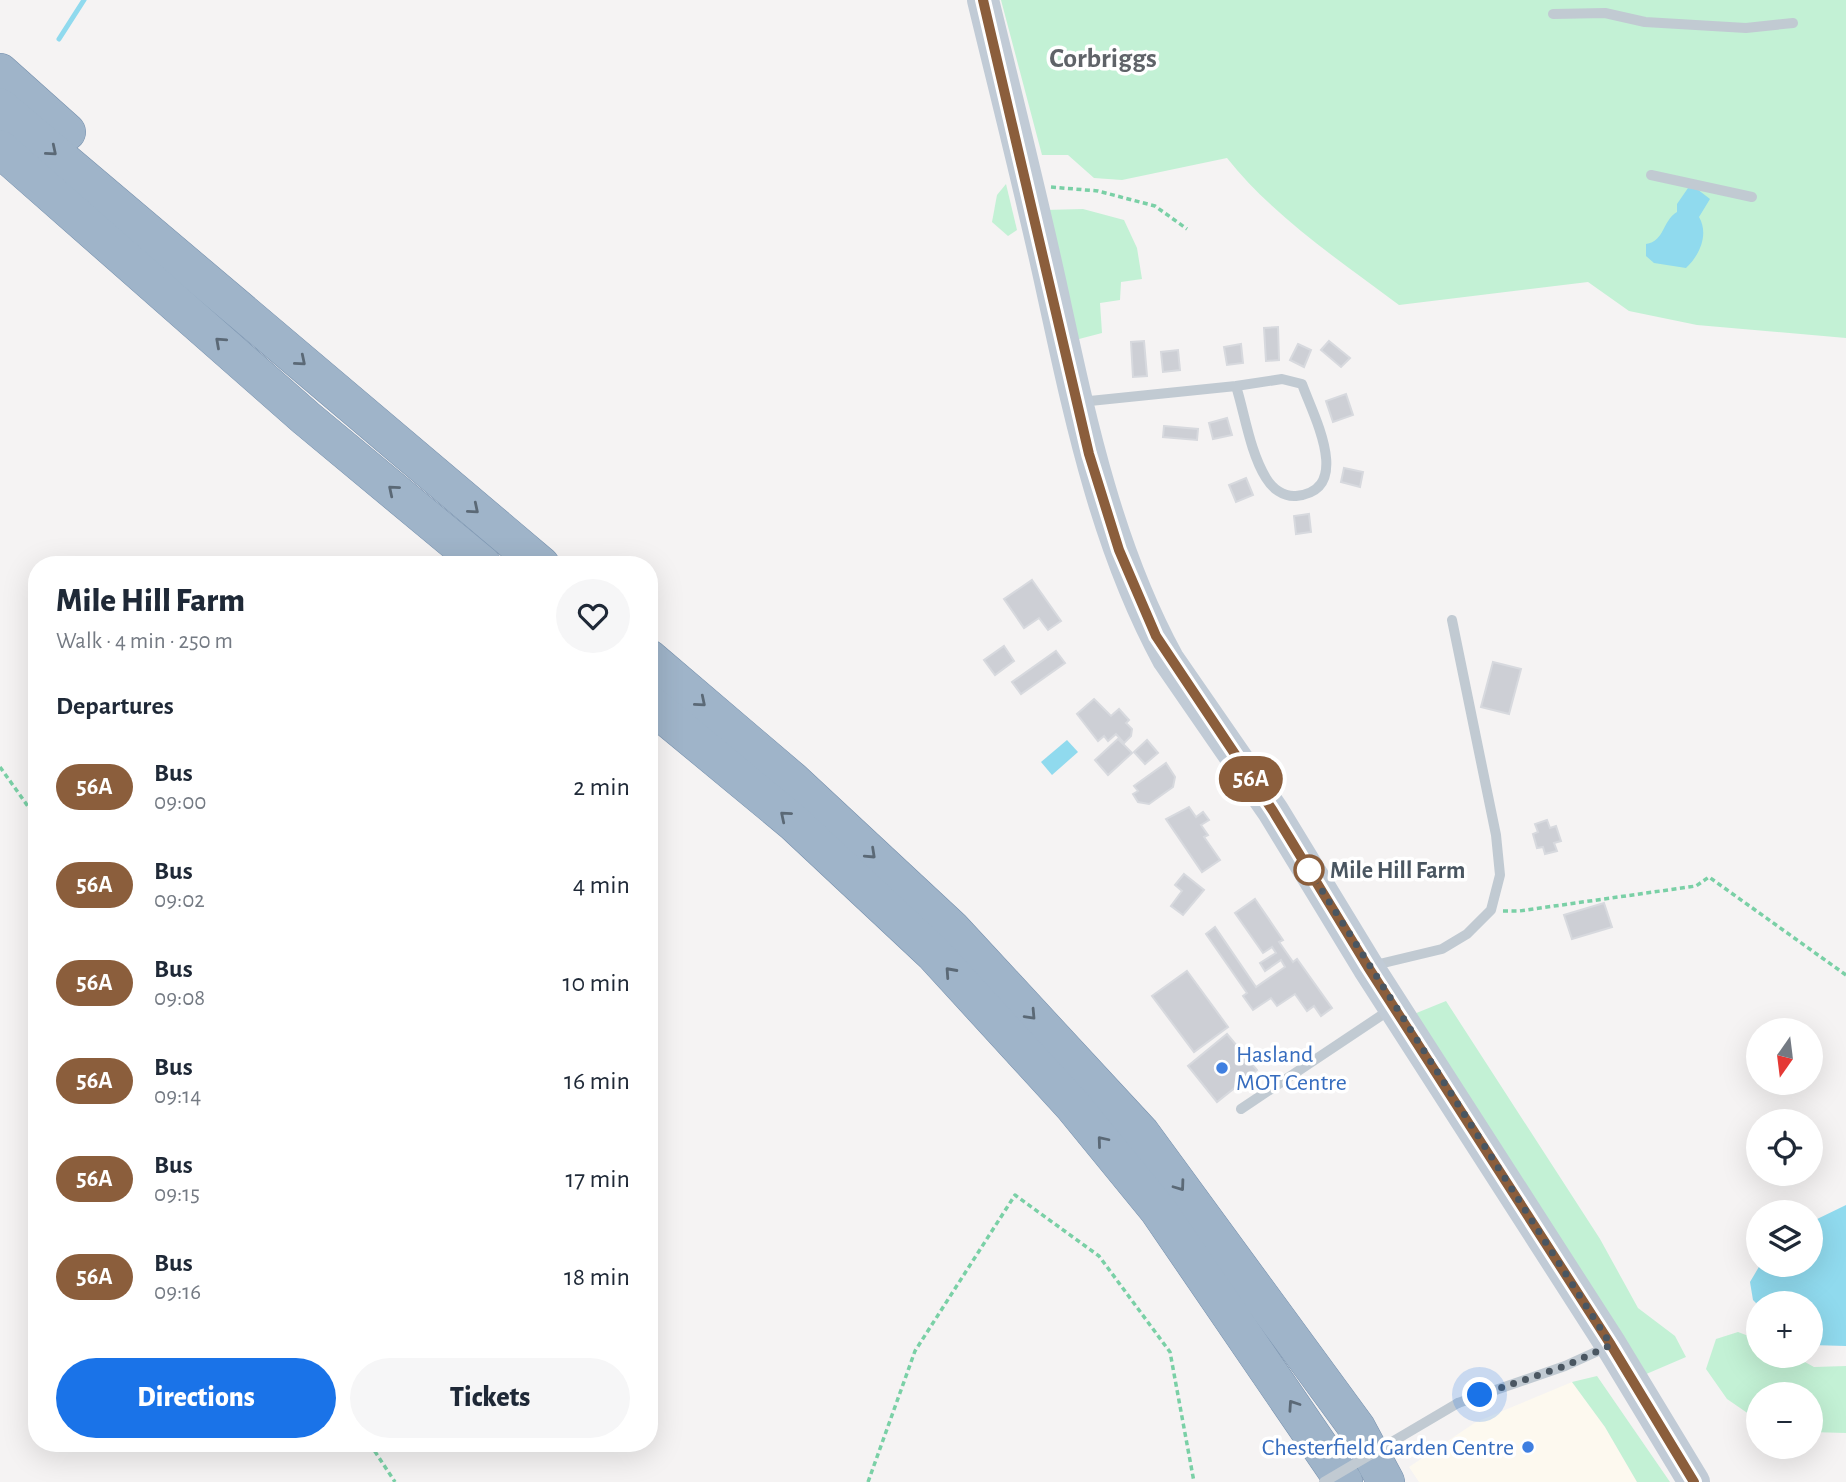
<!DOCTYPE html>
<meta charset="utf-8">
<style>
body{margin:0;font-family:"Alegreya Sans",sans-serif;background:#f6f6f7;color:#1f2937;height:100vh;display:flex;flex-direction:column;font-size:26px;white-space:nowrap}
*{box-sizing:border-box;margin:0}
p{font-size:23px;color:#747a83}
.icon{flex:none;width:38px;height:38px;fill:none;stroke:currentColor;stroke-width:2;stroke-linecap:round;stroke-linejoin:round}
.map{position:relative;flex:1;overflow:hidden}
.panel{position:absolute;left:28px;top:556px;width:630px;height:896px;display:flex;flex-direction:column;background:#fff;border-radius:28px;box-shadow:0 7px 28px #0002}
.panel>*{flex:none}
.badge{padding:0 14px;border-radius:23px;font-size:24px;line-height:46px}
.needle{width:46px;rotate:194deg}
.buttons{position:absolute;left:1746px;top:1018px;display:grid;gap:14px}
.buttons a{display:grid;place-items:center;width:77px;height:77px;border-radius:50%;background:#fff;box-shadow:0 7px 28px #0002;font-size:35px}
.you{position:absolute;width:35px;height:35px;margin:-18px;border:5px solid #fff;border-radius:50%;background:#1a73e8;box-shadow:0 0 0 10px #1a73e833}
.map>.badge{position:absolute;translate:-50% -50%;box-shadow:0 0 0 4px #fff}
h2{padding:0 28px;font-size:26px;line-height:63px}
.round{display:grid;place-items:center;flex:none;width:74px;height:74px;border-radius:37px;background:#f6f6f7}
.summary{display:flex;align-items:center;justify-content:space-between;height:119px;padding:0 28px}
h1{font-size:33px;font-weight:800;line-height:52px}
.action{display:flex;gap:14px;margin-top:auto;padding:14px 28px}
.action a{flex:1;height:80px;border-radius:42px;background:#1a73e8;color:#fff;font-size:28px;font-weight:800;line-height:80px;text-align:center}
.action a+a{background:#f6f6f7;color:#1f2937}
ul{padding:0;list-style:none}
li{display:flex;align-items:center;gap:21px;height:98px;padding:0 28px}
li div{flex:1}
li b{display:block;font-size:26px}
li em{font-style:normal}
li .badge{min-width:77px;font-weight:700;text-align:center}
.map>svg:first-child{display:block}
.commercial{fill:#fdf9ef}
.green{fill:#c3f1d5}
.water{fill:#90daee}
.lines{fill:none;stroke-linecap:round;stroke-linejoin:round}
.stream{stroke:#90daee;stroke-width:5}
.building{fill:#cdcfd5;stroke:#d7d9de;stroke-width:2}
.trunk-casing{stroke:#7690ad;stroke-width:38}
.path{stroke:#7ad0a6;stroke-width:3.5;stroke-dasharray:5 3.5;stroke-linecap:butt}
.service{stroke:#c1cad2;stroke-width:10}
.secondary{stroke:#c1cbd6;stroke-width:32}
.trunk{stroke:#9fb4c9;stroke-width:37}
.service-bridge{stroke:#c1cad2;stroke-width:10}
.oneway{stroke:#5b6976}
.line-casing{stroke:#fff;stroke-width:16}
.line{stroke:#8b5e3c;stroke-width:10}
.walk{stroke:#4a5661;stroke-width:7;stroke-dasharray:0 12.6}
.stop-dot{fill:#fff;stroke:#8b5e3c;stroke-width:3.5}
.shop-dot{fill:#3f7fe0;stroke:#fff;stroke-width:2.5}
.labels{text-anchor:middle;stroke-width:7;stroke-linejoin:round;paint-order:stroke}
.stop-label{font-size:24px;font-weight:bold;fill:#4a5661;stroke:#fff;text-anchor:start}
.shop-label{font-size:24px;fill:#366cbe;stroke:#fff;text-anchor:start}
.quarter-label{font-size:28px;font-weight:bold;fill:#5f6368;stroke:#fff}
</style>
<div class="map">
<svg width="1846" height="1482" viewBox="0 0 1846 1482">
<rect width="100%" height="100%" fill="#f5f3f3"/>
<!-- commercial -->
<polygon class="commercial" points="1572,1382 1605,1427 1637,1482 1419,1482 1409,1467 1476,1422"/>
<!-- green -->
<g class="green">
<path d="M 1001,0 L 1846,0 L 1846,338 L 1697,325 L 1629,311 L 1588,282 L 1399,305 C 1340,261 1273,216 1227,158 L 1122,180 L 1094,178 L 1068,155 L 1042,155 Z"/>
<polygon points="1006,184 1017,230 1008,236 992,222 997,195"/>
<polygon points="1083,209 1124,220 1137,248 1142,279 1121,282 1120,300 1100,303 1102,333 1079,339 1064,304 1044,210"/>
<polygon points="1446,1001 1600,1239 1638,1308 1675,1336 1686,1357 1637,1378 1414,1014"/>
<polygon points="1738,1332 1759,1340 1759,1356 1794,1356 1814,1367 1846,1366 1846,1433 1811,1432 1811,1395 1759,1395 1759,1421 1727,1399 1706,1369 1716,1339"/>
<polygon points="1597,1376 1670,1482 1637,1482 1605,1427 1572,1382"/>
</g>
<!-- water -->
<g class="water">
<path d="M 1688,188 L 1697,189 L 1710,199 L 1699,217 C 1709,234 1700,255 1686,268 L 1654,263 L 1646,256 L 1646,244 C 1665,241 1662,221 1677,212 L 1677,204 Z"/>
<polygon points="1067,740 1078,752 1052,775 1041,762"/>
<polygon points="1846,1205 1846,1346 1811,1345 1811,1304 1759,1304 1759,1306 1753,1300 1750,1282 1760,1265 1811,1265 1811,1222"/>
</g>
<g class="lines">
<!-- stream -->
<polyline class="stream" points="59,39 84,0"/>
</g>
<!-- building -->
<g class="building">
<polygon points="1278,327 1279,360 1266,361 1264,328"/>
<polygon points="1144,341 1147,376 1133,377 1131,342"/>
<polygon points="1329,341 1350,358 1341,367 1321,350"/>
<polygon points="1241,344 1243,363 1227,365 1224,347"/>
<polygon points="1298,344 1311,350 1304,367 1290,360"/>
<polygon points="1178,350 1180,370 1163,372 1161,352"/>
<polygon points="1346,394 1353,415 1333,422 1326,401"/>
<polygon points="1227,418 1232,435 1213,439 1209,423"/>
<polygon points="1164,426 1198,429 1197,440 1163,437"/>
<polygon points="1344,468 1363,472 1360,487 1341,482"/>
<polygon points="1246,478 1253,495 1236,502 1229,485"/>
<polygon points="1309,514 1311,532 1296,534 1294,516"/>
<polygon points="1032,580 1061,621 1048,630 1039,618 1024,628 1004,599"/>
<polygon points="1004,646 1014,661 995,675 984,660"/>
<polygon points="1056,651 1065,663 1021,694 1012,682"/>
<polygon points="1493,662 1521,669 1509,714 1481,707"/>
<polygon points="1094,699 1111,716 1119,709 1129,720 1126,723 1132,729 1131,736 1124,743 1116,734 1108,741 1104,736 1098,741 1077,714"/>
<polygon points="1118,739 1132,753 1108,775 1095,760"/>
<polygon points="1147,740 1158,753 1145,764 1134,752"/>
<polygon points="1166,763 1175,777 1173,787 1149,804 1138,802 1133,794 1138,791 1134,786"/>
<polygon points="1189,807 1196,817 1203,812 1209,820 1201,825 1208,835 1204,837 1220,860 1202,872 1166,819"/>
<polygon points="1547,820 1550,828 1556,826 1561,841 1554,843 1557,851 1545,854 1543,847 1537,848 1533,834 1538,832 1535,824"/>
<polygon points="1184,874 1204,890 1183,915 1171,906 1182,891 1175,885"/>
<polygon points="1255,899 1283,940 1279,942 1293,962 1297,959 1332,1008 1321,1016 1314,1006 1307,1011 1295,994 1277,1006 1271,998 1253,1010 1243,996 1247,993 1206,934 1215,927 1256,987 1285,967 1281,960 1265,971 1260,963 1276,953 1272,947 1263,953 1235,913"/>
<polygon points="1604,903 1612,927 1572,939 1564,915"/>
<polygon points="1187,971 1228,1027 1194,1052 1152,996"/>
<polygon points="1227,1034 1257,1070 1217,1102 1188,1066"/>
</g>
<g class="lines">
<defs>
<g id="trunk">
<polyline points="0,72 67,132"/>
<polyline points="0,107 541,565"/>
<polyline points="0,149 306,418 483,565"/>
<polyline points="649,658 792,780 952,929 1141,1133 1357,1428 1386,1482"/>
<polyline points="649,703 794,823 933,953 1073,1106 1158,1210 1344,1482"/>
</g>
</defs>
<!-- trunk casing -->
<use href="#trunk" class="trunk-casing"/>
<!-- path -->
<g class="path">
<polyline points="1051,187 1098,191 1155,206 1187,229"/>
<polyline points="0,767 37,819"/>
<polyline points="1503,911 1519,911 1696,886 1709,877 1846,975"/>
<polyline points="370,1444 395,1482"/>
<polyline points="868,1482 915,1351 1015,1195 1099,1256 1170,1352 1194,1482"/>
</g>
<!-- service -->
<g class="service">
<polyline points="1553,14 1605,13 1645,22 1746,28 1793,23"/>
<polyline points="1651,175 1752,197"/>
<path d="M 1080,402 L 1236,386 C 1245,415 1250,452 1266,478 C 1272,488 1283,497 1296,496 C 1354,490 1313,415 1302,384 L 1282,379 L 1236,386"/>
<polyline points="1371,966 1442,949 1467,934 1491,910 1500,875 1496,835 1452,620"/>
<polyline points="1241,1109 1391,1009"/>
<polyline points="1458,1403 1565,1366 1609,1346"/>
</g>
<!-- secondary -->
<path class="secondary" d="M 983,0 C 1006,95 1030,189 1051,285 C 1079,413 1105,543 1168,659 L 1273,811 L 1368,967 L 1611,1345 L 1694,1482"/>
<!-- trunk -->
<use href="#trunk" class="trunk"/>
<!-- service-bridge -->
<polyline class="service-bridge" points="1324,1482 1458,1403"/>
</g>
<!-- one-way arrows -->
<defs><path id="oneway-chevron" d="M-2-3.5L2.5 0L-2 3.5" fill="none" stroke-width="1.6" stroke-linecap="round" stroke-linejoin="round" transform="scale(1.75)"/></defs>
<g class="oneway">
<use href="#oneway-chevron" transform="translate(52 151) rotate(40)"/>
<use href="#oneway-chevron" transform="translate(220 342) rotate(-138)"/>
<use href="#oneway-chevron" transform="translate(301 361) rotate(40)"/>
<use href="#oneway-chevron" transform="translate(393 490) rotate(-140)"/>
<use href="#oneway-chevron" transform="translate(474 509) rotate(40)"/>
<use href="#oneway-chevron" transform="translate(701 702) rotate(40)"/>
<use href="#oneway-chevron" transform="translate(785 816) rotate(-140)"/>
<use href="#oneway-chevron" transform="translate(871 854) rotate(43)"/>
<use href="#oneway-chevron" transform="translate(950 972) rotate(-132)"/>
<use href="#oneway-chevron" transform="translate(1031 1015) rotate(47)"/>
<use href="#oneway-chevron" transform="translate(1102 1141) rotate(-130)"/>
<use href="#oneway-chevron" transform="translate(1180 1186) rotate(54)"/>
<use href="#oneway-chevron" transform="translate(1293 1405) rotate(-124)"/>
</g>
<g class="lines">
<defs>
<polyline id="line" points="983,0 1089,454 1119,550 1156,636 1273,811 1368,967 1611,1345 1694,1482"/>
</defs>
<!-- line casing -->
<use href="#line" class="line-casing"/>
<!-- line -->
<use href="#line" class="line"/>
<!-- walk -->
<polyline class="walk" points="1309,870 1611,1345 1565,1366 1480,1395"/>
</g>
<!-- markers -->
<circle class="stop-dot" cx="1309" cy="870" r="14"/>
<g class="shop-dot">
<circle cx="1222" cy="1068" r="7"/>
<circle cx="1528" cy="1447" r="7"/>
</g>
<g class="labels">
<!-- stop labels -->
<g class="stop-label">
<text x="1330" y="878">Mile Hill Farm</text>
</g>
<!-- shop labels -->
<g class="shop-label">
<text x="1236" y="1062">Hasland<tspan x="1236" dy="28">MOT Centre</tspan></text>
<text x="1514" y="1455" text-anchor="end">Chesterfield Garden Centre</text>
</g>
<!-- quarter labels -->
<g class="quarter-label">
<text x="1103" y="67">Corbriggs</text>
</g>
</g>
</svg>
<div class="buttons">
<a><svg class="needle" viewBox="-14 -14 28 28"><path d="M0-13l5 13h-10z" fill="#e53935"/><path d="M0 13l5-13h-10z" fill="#747a83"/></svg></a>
<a><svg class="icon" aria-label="locate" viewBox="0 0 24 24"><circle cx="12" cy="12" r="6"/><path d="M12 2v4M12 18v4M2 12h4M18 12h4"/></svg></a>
<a><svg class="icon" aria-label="layers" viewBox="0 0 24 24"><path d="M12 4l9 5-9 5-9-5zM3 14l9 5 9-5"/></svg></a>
<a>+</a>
<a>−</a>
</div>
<div class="you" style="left:1480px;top:1395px"></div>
<b class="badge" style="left:1251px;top:779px;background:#8b5e3c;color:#fff">56A</b>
<section class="panel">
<div class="summary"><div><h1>Mile Hill Farm</h1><p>Walk · 4 min · 250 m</p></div><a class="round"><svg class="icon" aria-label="heart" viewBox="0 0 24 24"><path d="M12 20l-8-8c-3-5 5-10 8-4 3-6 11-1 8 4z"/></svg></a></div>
<h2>Departures</h2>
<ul>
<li><span class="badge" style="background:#8b5e3c;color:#fff">56A</span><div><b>Bus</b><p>09:00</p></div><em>2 min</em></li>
<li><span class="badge" style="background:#8b5e3c;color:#fff">56A</span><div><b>Bus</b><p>09:02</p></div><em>4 min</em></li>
<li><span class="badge" style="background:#8b5e3c;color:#fff">56A</span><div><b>Bus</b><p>09:08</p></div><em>10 min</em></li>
<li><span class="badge" style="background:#8b5e3c;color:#fff">56A</span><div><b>Bus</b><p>09:14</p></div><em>16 min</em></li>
<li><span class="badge" style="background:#8b5e3c;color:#fff">56A</span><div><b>Bus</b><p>09:15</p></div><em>17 min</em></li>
<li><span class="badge" style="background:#8b5e3c;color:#fff">56A</span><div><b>Bus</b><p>09:16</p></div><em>18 min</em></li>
</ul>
<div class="action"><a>Directions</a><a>Tickets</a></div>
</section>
</div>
